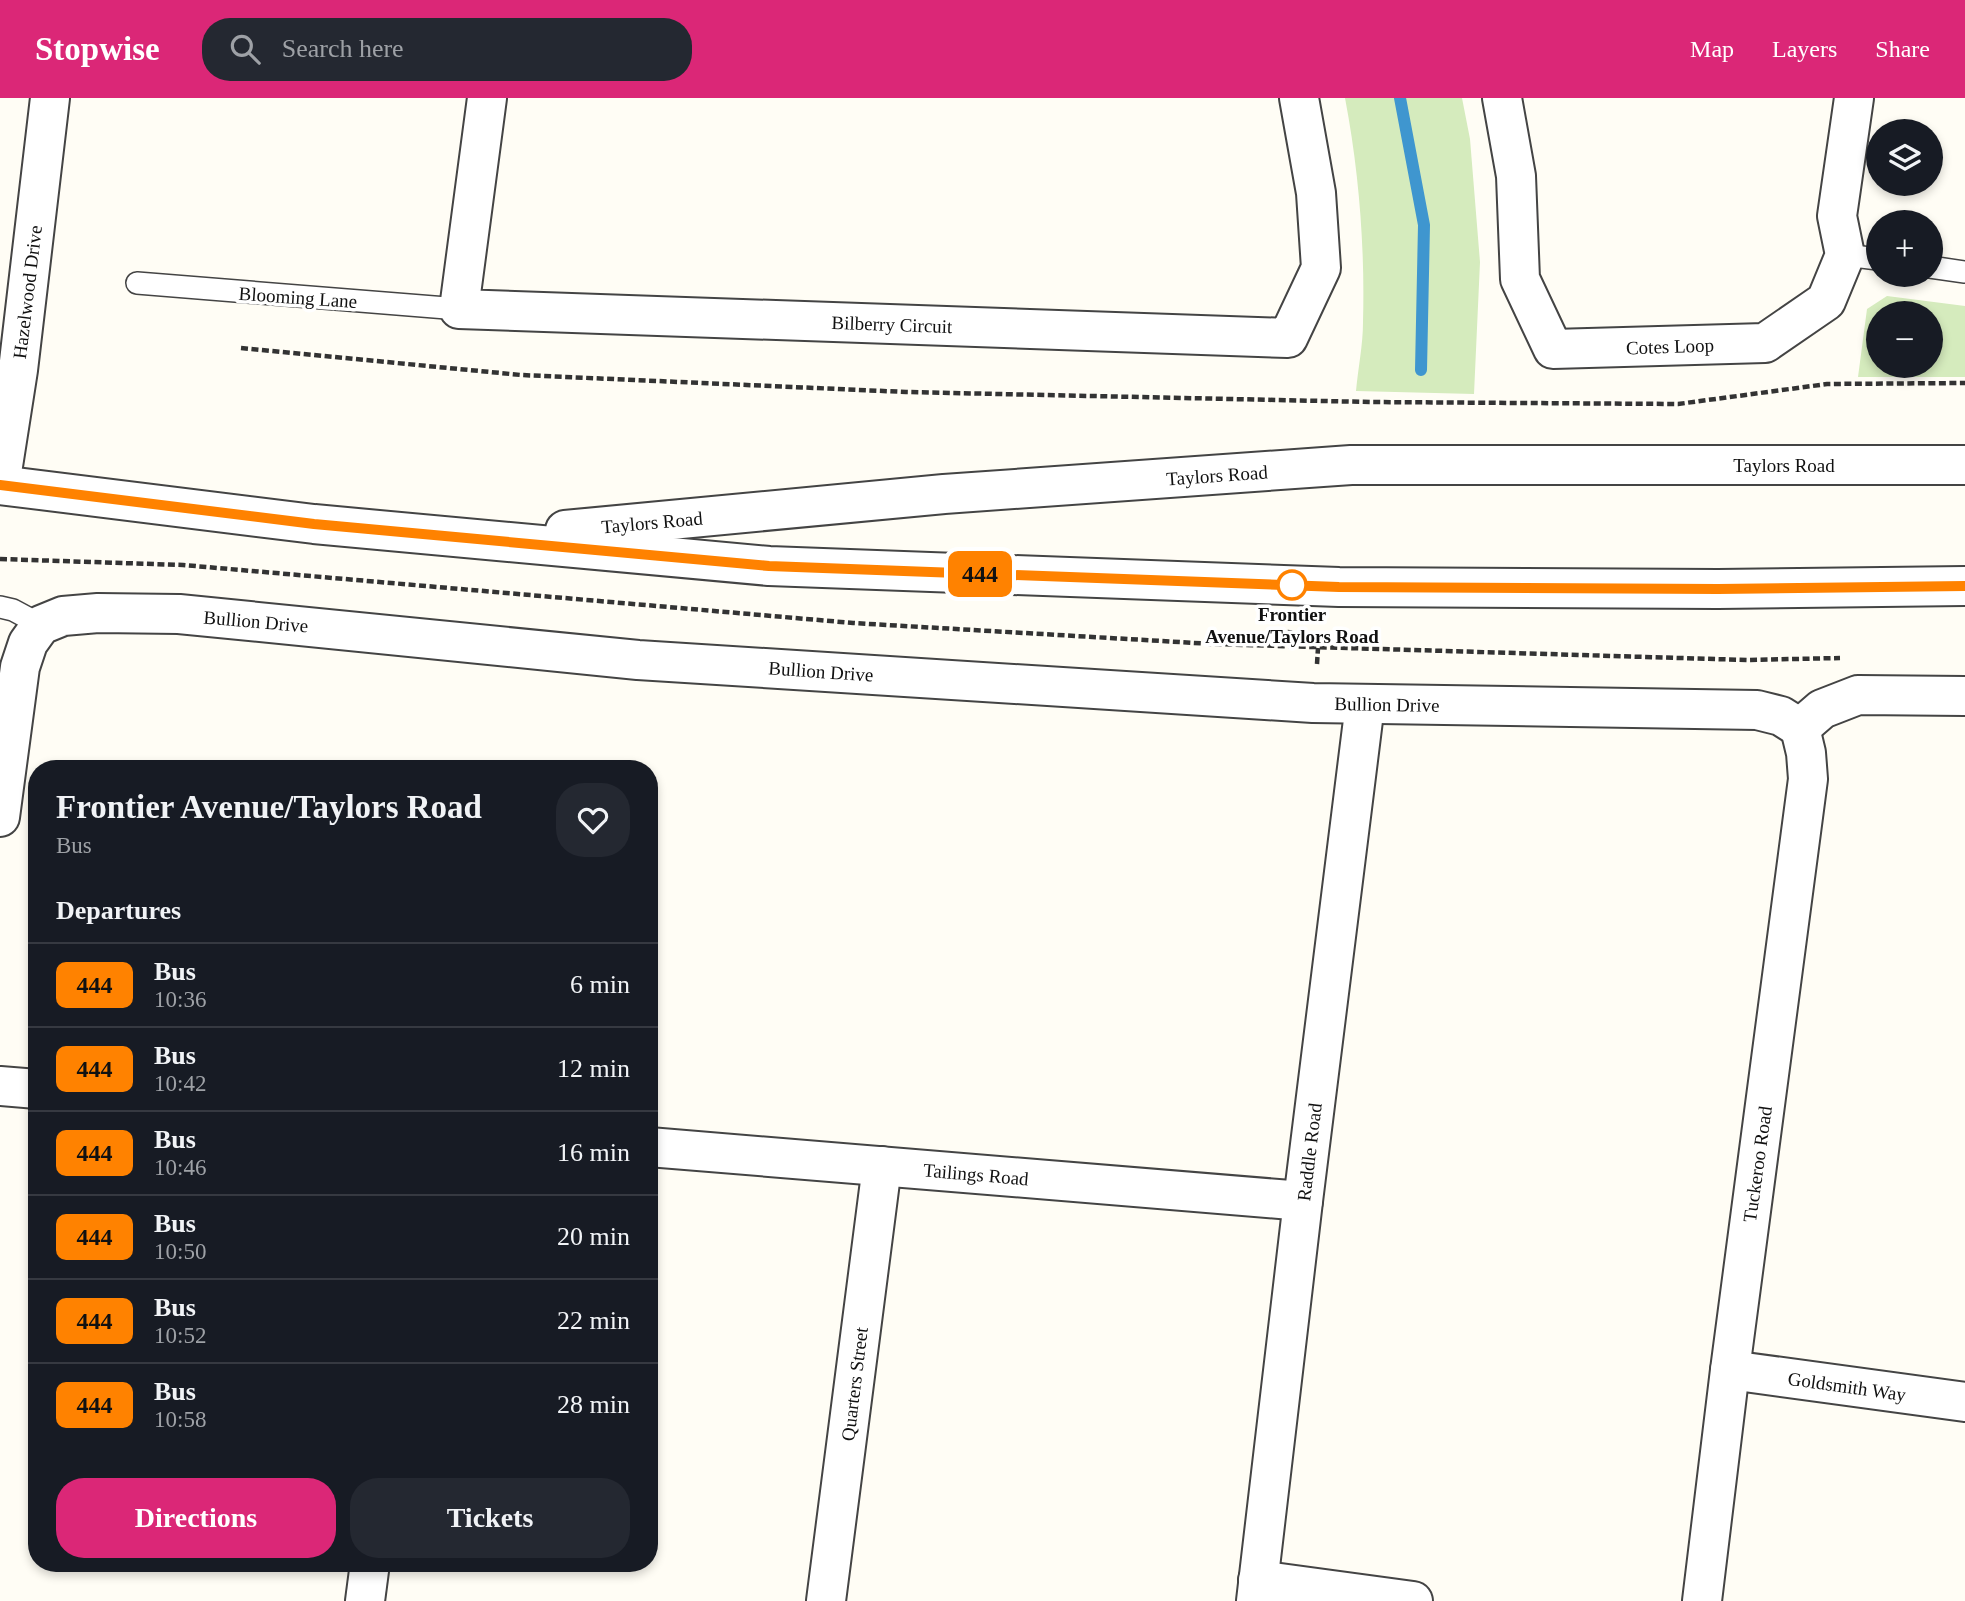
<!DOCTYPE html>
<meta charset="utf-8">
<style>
body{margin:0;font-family:Georgia,serif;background:#242831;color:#f1f3f6;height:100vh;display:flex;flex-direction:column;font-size:26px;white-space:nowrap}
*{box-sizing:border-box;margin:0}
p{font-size:23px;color:#9ea1a6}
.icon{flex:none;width:38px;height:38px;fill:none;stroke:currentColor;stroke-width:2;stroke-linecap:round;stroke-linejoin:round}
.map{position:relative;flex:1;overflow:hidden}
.drawer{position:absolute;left:28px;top:662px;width:630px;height:812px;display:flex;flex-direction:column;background:#171b24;border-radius:28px;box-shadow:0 4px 10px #0003}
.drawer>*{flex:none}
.badge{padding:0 14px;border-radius:10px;font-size:24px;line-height:46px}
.buttons{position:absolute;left:1866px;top:21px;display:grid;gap:14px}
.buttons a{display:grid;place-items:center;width:77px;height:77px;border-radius:50%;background:#171b24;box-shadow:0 4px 10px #0003;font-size:35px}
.map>.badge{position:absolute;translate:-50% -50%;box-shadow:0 0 0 4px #fff}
h2{padding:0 28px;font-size:26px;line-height:63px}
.round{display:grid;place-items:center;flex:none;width:74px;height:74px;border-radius:28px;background:#242831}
.headline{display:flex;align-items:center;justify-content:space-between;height:119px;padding:0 28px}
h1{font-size:33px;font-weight:700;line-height:52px}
.primary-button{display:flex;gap:14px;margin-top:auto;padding:14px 28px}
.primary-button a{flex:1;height:80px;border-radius:28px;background:#db2777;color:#fff;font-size:28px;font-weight:700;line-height:80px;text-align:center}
.primary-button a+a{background:#242831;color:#f1f3f6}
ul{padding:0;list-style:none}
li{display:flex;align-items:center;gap:21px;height:84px;padding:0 28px;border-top:2px solid #363941}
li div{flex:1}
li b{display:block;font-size:26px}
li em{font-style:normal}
li .badge{min-width:77px;font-weight:700;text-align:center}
header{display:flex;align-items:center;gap:42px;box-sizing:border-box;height:98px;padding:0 35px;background:#db2777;color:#fff}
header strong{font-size:33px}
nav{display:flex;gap:38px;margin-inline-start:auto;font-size:24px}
.search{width:490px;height:63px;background:#242831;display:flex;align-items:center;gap:18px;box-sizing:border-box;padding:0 24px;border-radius:28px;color:#9ea1a6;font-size:26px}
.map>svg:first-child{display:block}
.green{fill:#d5ebbd;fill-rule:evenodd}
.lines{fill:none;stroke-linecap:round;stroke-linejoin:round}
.stream{stroke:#3f96cf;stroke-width:12}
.service-casing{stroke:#444;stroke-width:24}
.minor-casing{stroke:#444;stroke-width:42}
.tertiary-casing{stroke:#444;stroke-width:42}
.path{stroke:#333;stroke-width:4.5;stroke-dasharray:7 3.5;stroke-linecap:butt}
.service{stroke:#fff;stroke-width:21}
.minor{stroke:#fff;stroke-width:38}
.tertiary{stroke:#fff;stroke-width:38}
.line-casing{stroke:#fff;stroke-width:16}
.line{stroke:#ff8200;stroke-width:10}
.stop-dot{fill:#fff;stroke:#ff8200;stroke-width:3.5}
.labels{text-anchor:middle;stroke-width:7;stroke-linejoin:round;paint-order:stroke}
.street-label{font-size:19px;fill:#111;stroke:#fff}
.stop-label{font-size:19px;font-weight:bold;fill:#111;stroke:#fff}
</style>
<header>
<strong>Stopwise</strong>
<div class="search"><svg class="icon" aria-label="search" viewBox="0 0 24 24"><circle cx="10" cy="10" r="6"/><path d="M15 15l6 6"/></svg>Search here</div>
<nav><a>Map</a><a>Layers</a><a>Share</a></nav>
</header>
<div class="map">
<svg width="1965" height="1503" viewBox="0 0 1965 1503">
<rect width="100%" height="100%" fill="#fffdf5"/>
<!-- green -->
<g class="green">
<path d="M 1345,0 L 1462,0 L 1470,41 L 1480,164 L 1474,296 L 1356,293 C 1358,270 1363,247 1363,224 C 1365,149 1359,73 1345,0 Z"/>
<path d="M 1887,198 L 1965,208 L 1965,279 L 1858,279 L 1867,211 ZM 1878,215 L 1930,215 L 1930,268 L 1878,268 Z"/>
</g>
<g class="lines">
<!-- stream -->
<polyline class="stream" points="1400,0 1424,127 1421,272"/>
<defs>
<g id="service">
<polyline points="1845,157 1878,161"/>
<polyline points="1930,169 1965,174"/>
<polyline points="137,185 459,211"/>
<polyline points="0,509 13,512 41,527"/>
</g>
<g id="minor">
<polyline points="487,0 459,211 1288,240 1321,170 1316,95 1299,0"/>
<polyline points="1502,0 1516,78 1520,181 1553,251 1765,245 1826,203 1845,157 1837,118 1854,0"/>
<polyline points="1800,630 1822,611 1858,597 1965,598"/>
<polyline points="0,719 20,569 28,545 41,527 63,518 98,515 179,516 638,562 1313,605 1757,612 1781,618 1800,630"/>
<polyline points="0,988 37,991"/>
<polyline points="649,1049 1303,1103"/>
<polyline points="1730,1272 1965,1304"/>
<polyline points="1258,1482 1413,1503"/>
<polyline points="365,1503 370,1465"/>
<polyline points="826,1503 882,1068"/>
<polyline points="1256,1503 1303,1103 1365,606"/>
<polyline points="1702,1503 1730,1272 1808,681 1806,655 1800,630"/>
</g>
<g id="tertiary">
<polyline points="0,387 314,426 769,468 1339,489 1718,491 1965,488"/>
<polyline points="0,387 18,272 50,0"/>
<polyline points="565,432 944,396 1351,367 1965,367"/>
</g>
</defs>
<!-- service casing -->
<use href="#service" class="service-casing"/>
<!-- minor casing -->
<use href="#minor" class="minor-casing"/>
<!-- tertiary casing -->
<use href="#tertiary" class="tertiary-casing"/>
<!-- path -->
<g class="path">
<polyline points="241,250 521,277 906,294 1370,304 1678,306 1827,286 1965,285"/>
<polyline points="0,461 183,467 853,525 1213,546 1747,562 1840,560"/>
<polyline points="1289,548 1290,532"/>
<polyline points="1317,566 1318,550"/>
</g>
<!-- service -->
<use href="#service" class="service"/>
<!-- minor -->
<use href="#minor" class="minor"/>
<!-- tertiary -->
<use href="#tertiary" class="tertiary"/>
</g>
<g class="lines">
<defs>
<polyline id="line" points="0,387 314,426 769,468 1339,489 1718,491 1965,488"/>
</defs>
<!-- line casing -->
<use href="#line" class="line-casing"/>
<!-- line -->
<use href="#line" class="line"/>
</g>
<!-- markers -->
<circle class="stop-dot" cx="1292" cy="487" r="14"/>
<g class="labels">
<!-- street labels -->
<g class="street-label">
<text transform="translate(27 194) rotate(-83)" y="7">Hazelwood Drive</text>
<text transform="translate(298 199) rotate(4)" y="7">Blooming Lane</text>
<text transform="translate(892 226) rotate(2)" y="7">Bilberry Circuit</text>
<text transform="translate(1670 248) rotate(-2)" y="7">Cotes Loop</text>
<text x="1784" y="374">Taylors Road</text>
<text transform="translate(1217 377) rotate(-4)" y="7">Taylors Road</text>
<text transform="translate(652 424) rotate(-5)" y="7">Taylors Road</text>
<text transform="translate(256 523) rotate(5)" y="7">Bullion Drive</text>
<text transform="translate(821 573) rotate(4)" y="7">Bullion Drive</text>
<text transform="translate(1387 606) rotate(1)" y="7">Bullion Drive</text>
<text transform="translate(1309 1054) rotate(-83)" y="7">Raddle Road</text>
<text transform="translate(1757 1066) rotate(-82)" y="7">Tuckeroo Road</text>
<text transform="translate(976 1076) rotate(5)" y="7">Tailings Road</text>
<text transform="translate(854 1286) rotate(-83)" y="7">Quarters Street</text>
<text transform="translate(1847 1288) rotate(8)" y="7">Goldsmith Way</text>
</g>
<!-- stop labels -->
<g class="stop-label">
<text x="1292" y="523">Frontier<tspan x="1292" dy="22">Avenue/Taylors Road</tspan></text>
</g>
</g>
</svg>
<div class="buttons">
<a><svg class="icon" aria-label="layers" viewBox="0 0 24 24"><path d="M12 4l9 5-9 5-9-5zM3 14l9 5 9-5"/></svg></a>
<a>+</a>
<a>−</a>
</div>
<b class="badge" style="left:980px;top:476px;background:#ff8200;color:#111">444</b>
<section class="drawer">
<div class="headline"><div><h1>Frontier Avenue/Taylors Road</h1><p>Bus</p></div><a class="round"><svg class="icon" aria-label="heart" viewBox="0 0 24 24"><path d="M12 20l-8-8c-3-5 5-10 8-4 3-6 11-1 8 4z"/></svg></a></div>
<h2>Departures</h2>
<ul>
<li><span class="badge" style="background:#ff8200;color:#111">444</span><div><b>Bus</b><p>10:36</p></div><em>6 min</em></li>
<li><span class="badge" style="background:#ff8200;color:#111">444</span><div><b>Bus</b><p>10:42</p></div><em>12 min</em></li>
<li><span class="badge" style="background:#ff8200;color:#111">444</span><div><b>Bus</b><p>10:46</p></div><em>16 min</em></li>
<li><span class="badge" style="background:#ff8200;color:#111">444</span><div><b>Bus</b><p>10:50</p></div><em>20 min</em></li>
<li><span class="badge" style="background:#ff8200;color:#111">444</span><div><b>Bus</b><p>10:52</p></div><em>22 min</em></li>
<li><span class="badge" style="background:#ff8200;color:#111">444</span><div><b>Bus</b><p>10:58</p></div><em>28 min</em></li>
</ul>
<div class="primary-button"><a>Directions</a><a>Tickets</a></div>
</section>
</div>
